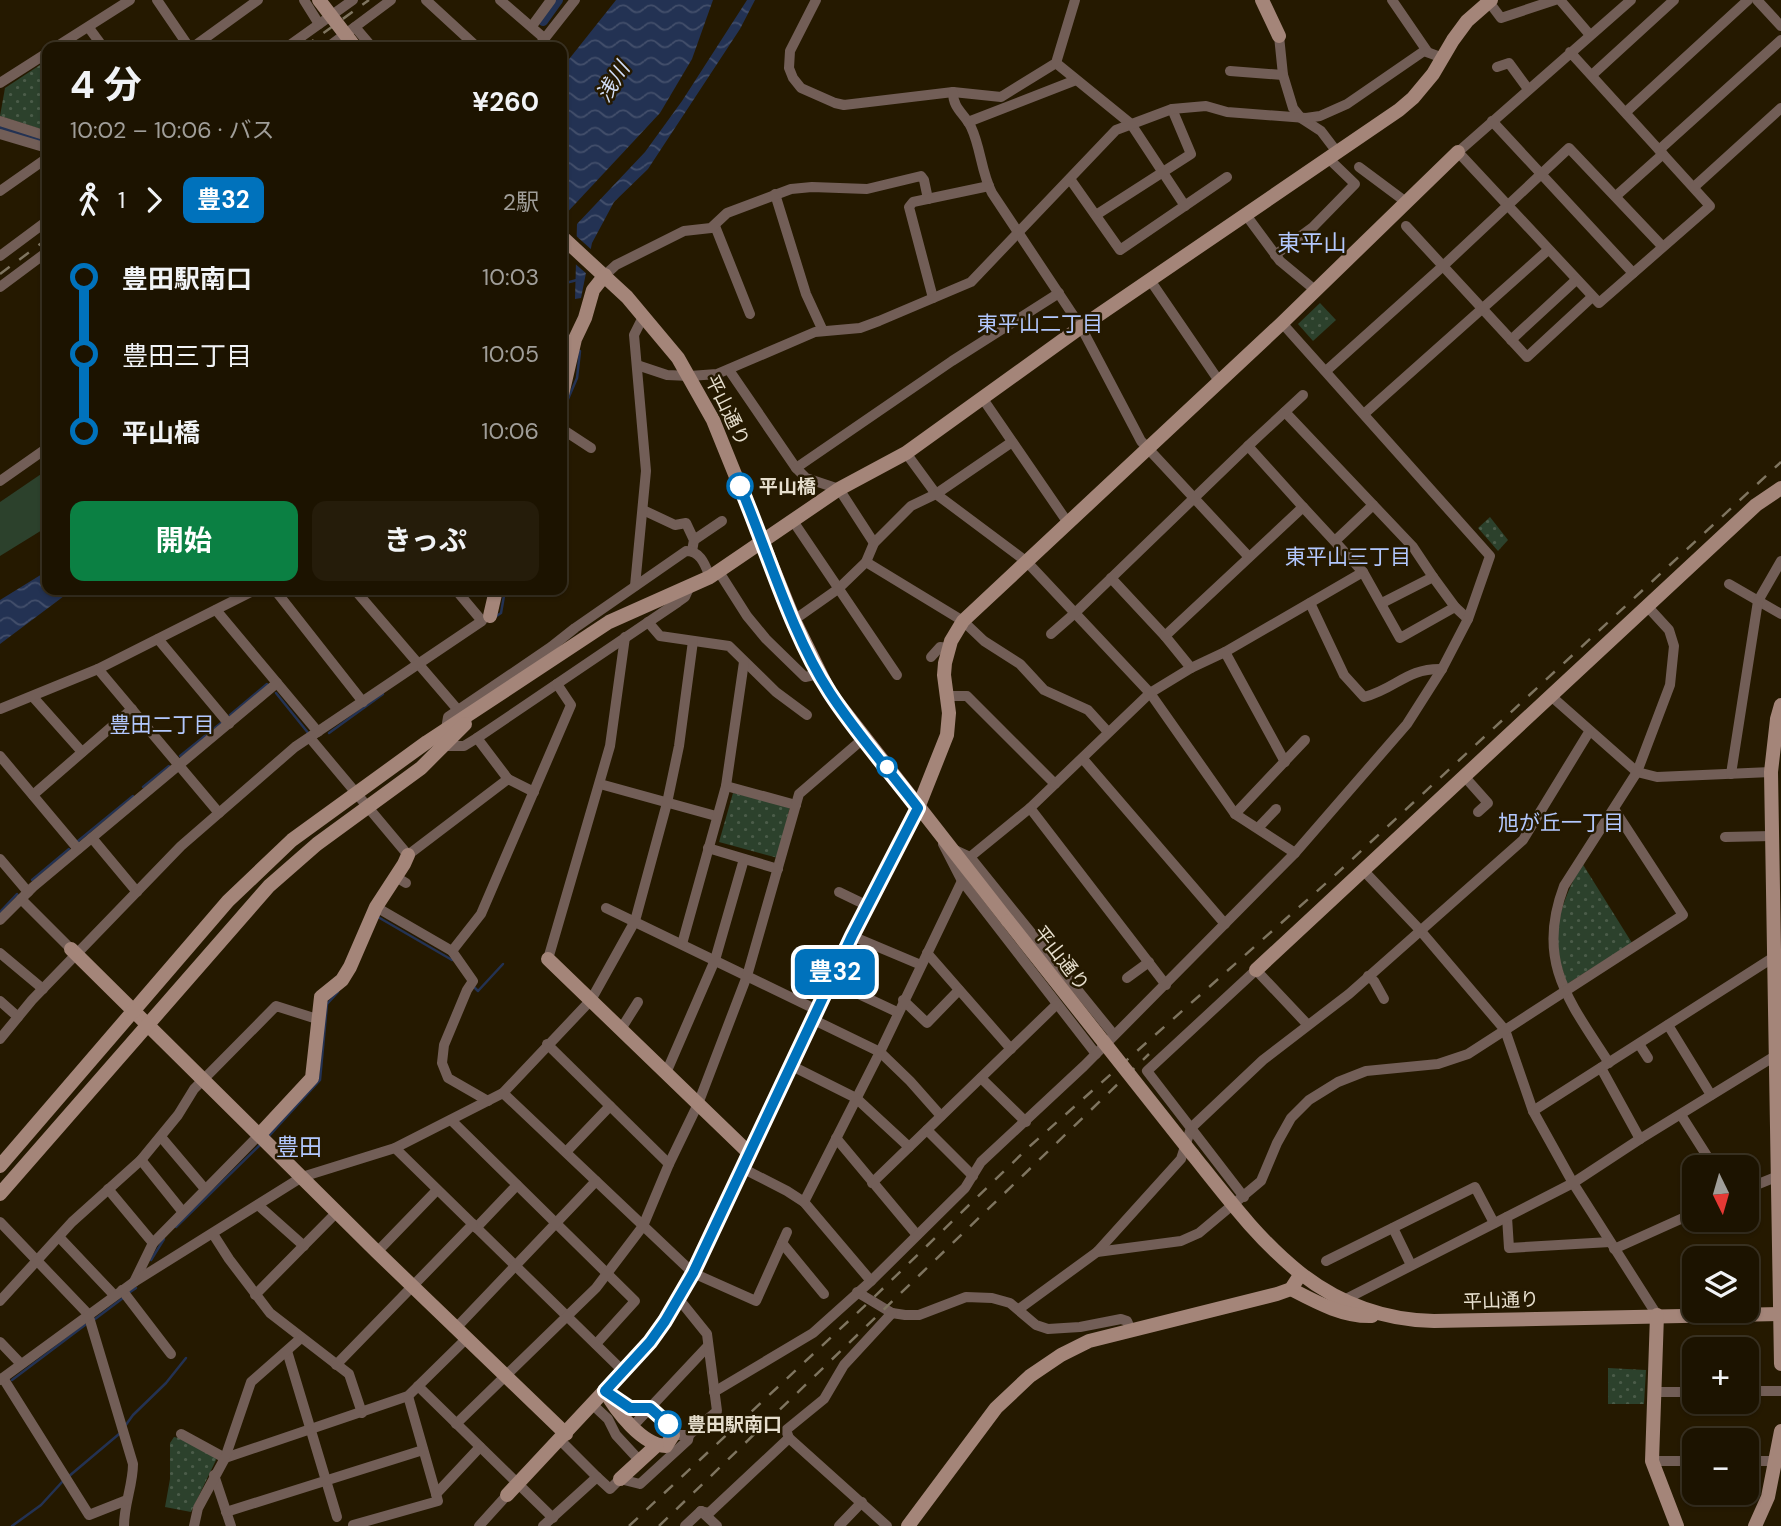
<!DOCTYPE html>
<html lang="ja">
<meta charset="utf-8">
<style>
body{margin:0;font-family:"DM Sans","Noto Sans JP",sans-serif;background:#251c0a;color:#f1f3f6;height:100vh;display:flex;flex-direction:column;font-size:26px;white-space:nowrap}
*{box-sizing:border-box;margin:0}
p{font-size:23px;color:#a09e99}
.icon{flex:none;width:38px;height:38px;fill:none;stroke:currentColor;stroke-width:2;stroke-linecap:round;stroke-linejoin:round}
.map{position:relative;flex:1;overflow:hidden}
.sheet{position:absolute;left:42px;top:42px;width:525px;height:553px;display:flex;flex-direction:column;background:#1c1300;border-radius:14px;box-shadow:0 2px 5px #0004,0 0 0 2px #3a3222}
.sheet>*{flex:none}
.badge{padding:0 14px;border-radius:10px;font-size:24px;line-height:46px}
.needle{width:46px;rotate:175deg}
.buttons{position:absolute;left:1682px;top:1155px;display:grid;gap:14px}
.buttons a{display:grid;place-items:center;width:77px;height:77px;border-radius:14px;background:#1c1300;box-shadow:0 2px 5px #0004,0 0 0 2px #3a3222;font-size:35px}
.map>.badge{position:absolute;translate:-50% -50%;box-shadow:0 0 0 4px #fff}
.legs{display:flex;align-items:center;gap:10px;height:77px;padding:0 28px;font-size:23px}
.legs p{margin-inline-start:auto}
.summary{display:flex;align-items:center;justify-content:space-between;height:119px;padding:0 28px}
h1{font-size:38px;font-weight:700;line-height:52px}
.action{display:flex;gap:14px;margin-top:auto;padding:14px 28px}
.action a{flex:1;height:80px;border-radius:14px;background:#0b8043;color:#fff;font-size:28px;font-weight:700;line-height:80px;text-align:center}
.action a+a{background:#251c0a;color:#f1f3f6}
ul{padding:0 28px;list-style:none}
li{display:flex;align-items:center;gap:24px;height:77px;font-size:26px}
li i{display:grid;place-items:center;width:10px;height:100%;margin:0 9px;background:currentColor}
li i::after{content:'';width:18px;height:18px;margin:-9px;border:5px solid;border-radius:50%;background:#1c1300}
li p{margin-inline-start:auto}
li:first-child i{background:linear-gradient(#0000 50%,currentColor 0)}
li:last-child i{background:linear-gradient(currentColor 50%,#0000 0)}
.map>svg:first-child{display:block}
.park{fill:url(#park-dots)}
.pitch{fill:#2c412c}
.water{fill:url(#water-waves)}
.pier{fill:#251900}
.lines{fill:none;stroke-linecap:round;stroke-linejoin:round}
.stream{stroke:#233253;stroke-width:2.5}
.canal{stroke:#233253;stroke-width:10}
.street{stroke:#725e57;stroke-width:10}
.secondary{stroke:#a48579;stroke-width:14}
.rail{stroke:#7f7560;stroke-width:2.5;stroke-dasharray:12 12;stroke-linecap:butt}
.secondary-bridge{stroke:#a48579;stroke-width:14}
.line-1-casing{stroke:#fff;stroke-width:16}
.line-1{stroke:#0072bc;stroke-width:10}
.stop-1-dot{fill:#fff;stroke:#0072bc;stroke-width:3.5}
.labels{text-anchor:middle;stroke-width:5;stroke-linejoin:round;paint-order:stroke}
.street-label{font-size:19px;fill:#e6decd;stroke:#251900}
.stop-label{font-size:19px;font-weight:bold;fill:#e6decd;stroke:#251900;text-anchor:start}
.water-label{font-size:21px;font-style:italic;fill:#d0dcf5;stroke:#251900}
.neighbourhood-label{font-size:21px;fill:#b3c8fe;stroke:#251900}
.quarter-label{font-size:23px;fill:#b3c8fe;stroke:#251900}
</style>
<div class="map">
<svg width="1781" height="1526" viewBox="0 0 1781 1526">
<defs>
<pattern id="park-dots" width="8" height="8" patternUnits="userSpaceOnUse" patternTransform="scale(1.75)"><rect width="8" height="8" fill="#2c412c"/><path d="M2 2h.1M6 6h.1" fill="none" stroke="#4b5c49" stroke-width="1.8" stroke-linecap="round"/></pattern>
<pattern id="water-waves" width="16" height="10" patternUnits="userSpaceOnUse" patternTransform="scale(1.75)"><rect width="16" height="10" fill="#233253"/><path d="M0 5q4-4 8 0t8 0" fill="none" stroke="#434f6b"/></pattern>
</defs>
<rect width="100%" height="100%" fill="#251900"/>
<!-- park -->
<g class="park">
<polygon points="43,63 47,69 47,131 0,116 5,88"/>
<polygon points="1320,303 1336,320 1313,341 1298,324"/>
<polygon points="1490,517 1508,540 1498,551 1478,528"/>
<polygon points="733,793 790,806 778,858 719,842"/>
<path d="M 1582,863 L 1632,943 L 1567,984 C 1564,974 1560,963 1558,952 C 1553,920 1568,891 1582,863 Z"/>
<polygon points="1608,1368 1646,1370 1644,1404 1608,1404"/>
<polygon points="174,1437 194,1441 217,1458 191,1512 165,1507 170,1479 170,1443"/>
</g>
<!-- pitch -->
<polygon class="pitch" points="47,470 47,527 0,556 0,502"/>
<!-- water -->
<g class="water">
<polygon points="616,0 713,0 692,59 660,113 562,218 562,68"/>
<polygon points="747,0 755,0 740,29 648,169 614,202 592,243 581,298 575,299 577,224 645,152 682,101"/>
<polygon points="47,571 47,590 72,590 0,644 0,600"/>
</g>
<!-- pier -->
<polygon class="pier" points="573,233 594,252 588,275 572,261"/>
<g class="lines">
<!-- stream -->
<g class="stream">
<polyline points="562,284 577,280"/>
<polyline points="562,413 577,378 580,351"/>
<polyline points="495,617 501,613 505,590"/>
<polyline points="276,693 309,734"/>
<polyline points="230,715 267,684"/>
<polyline points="329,733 383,694"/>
<polyline points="180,756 221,723"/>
<polyline points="143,787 169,766"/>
<polyline points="78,841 133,796"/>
<polyline points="32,880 69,849"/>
<polyline points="0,912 17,894"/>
<polyline points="378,917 452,960"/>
<polyline points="474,987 478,991 503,964"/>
<polyline points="269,1136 320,1080 327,1004 338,992"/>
<polyline points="176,1227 262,1143"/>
<polyline points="151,1260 164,1239"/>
<polyline points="130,1292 136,1288"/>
<polyline points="95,1319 123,1298"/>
<polyline points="12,1380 85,1325"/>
<polyline points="125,1426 133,1415 166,1383 186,1358"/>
<polyline points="68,1477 119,1434"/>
<polyline points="12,1526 41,1505 63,1481"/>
</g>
<!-- canal -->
<g class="canal">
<polyline points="543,21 558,0"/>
<polyline points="2,129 47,142"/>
</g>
<!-- street -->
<g class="street">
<polyline points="157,0 189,47"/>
<polyline points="304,0 319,24"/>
<polyline points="426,0 477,47"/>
<polyline points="500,0 544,38"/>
<polyline points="816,0 790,51 789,68 793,78 801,88 835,103 844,105 953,92 1001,97 1056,63 1075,0"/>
<polyline points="1392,0 1427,51"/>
<polyline points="1560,0 1590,35"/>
<polyline points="1757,0 1781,26"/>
<polyline points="1489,2 1501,18 1555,0"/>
<polyline points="532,26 551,0"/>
<polyline points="355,27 372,47"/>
<polyline points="89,28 103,47"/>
<polyline points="1279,36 1283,75 1293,108 1301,118 1321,131 1337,152"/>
<polyline points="56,47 130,0"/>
<polyline points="193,47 258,0"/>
<polyline points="287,47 353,0"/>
<polyline points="328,47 391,0"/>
<polyline points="538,47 575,0"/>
<polyline points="1570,52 1710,206 1599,303 1458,152 1631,0"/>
<polyline points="1056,63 1131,124 1185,206"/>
<polyline points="1497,67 1509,63 1528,89"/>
<polyline points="1230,71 1283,75"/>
<polyline points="1592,75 1674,0"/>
<polyline points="0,83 47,53"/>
<path d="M 953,92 C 953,109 964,113 971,127 C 981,148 981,172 992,193 L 1081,327 L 1141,441 L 1248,556"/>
<polyline points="1626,112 1748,0"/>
<polyline points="0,121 47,136"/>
<polyline points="1492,121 1633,273"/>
<polyline points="968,122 1076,80"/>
<polyline points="0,134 47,148"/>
<polyline points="1659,150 1781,40"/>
<polyline points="1359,167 1406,202"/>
<polyline points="1070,179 1120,250 1227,177"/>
<polyline points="1694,187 1781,108"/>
<polyline points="0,191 47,158"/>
<polyline points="775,194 806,294 823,331"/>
<polyline points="1616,196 1663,154"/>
<polyline points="1096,215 1191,154 1172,109"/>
<polyline points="1246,215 1280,261 1315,290"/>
<polyline points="715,226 750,314"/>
<polyline points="1406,226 1527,357 1592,297"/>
<polyline points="1275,255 1313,227 1355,184 1328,158"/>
<polyline points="0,256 47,221"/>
<polyline points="605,275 616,265 684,231 711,228 727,213 791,189 812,187 867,189 921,176 924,180 928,199"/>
<polyline points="1150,280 1219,381"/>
<polyline points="0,287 47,252"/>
<polyline points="933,298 909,207 913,202 989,186"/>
<polyline points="1511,340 1576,280"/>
<polyline points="637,365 667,375 690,376 717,374 815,332 860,328 879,321 971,282 1116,130 1172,109 1206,106 1227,112 1306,118 1320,116 1347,104 1424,51 1443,58"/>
<polyline points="729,370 796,468 806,478 839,489 874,543"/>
<polyline points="1326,371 1443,266 1569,148 1662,246"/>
<polyline points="983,399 1068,523"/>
<polyline points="1285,412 1413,547 1433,577"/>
<polyline points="1364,414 1548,250"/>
<polyline points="562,429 591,448"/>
<polyline points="906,453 936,494 1027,562 1150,693 1235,814 1295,853"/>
<polyline points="796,468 952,361 1059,293"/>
<polyline points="0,481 47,448"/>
<polyline points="1303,507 1363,572 1400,638 1455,607"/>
<polyline points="643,510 675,525 686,523 694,540 692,551"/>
<polyline points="793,521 897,675"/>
<polyline points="694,540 722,521"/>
<polyline points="1335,541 1373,505"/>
<polyline points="866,562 963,621 984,641 1020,664 1044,690 1088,710 1108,732"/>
<polyline points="719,572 747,616 766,639 805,677 819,674"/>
<polyline points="1111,578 1165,636 1191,668"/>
<polyline points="1729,584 1781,614"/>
<polyline points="635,586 646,471 634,335 644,315"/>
<polyline points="275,590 363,702"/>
<polyline points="355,590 458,710"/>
<path d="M 1310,603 L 1344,675 L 1364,697 C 1396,689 1406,668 1442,669"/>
<polyline points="1382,603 1433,577 1455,607 1468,619"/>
<polyline points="216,610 318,732"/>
<polyline points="794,620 838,589 866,562 874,543 911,506 936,494 1012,442"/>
<polyline points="648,622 660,636 729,646 776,692 807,715"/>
<polyline points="1051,634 1075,613 1248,446"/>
<polyline points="1165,636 1303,507 1248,446 1303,395"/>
<polyline points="158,639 229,724"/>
<polyline points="1225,652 1363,572"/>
<polyline points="931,657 940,647 948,648"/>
<polyline points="98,669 219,813"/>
<polyline points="947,696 967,696 1055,784 1030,808 1166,985"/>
<polyline points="1551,696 1637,772 1657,777 1771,772"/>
<polyline points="33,697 82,752"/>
<polyline points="0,709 98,669 255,590"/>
<path d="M 446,729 L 448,717 L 551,647 L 575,628 L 686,551 C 701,551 705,565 710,577"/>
<polyline points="310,738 408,855 508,779 534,792"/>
<polyline points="477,738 508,779"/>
<polyline points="443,746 464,746 477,738 678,602 685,597 690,586"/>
<polyline points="0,756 78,849"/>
<polyline points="1083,759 1225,924"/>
<polyline points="1731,774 1758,601 1781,561"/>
<polyline points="1464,776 1488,803 1478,812"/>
<polyline points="600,784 716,816"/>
<polyline points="1055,784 1150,693 1191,668 1225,652 1285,762"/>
<polyline points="726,786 796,805"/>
<polyline points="33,795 132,709"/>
<polyline points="1235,814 1305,740"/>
<polyline points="1258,828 1276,809"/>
<polyline points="1725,837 1772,836"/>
<polyline points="92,838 137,892"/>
<polyline points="943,844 962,881 1096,1054"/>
<polyline points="708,848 778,869"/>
<polyline points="955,850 970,857 1114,1035"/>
<polyline points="970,857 1030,808"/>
<polyline points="0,859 28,892"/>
<polyline points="1363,870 1419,929 1505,1030 1533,1111 1573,1183 1657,1315"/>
<polyline points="396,877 406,883"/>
<polyline points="839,892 868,906"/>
<polyline points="21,899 71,949"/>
<polyline points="376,907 452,951 473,981 467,990 444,1045 442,1063 448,1078 488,1101"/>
<polyline points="606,908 817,1010"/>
<polyline points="0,920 33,887 277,683"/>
<polyline points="852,936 921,965"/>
<polyline points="682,944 726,786 744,662"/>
<polyline points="452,951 481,914 571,705 557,684"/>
<polyline points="0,953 43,989"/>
<polyline points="927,953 1011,1049"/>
<polyline points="548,959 610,746 625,637"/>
<polyline points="1368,976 1374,981 1384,999"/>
<polyline points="1127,978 1149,962"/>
<polyline points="831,981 897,1012"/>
<polyline points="903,1000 927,1023 959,990"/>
<polyline points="0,1001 18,1017"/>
<polyline points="812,1019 880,1052 910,1081 941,1116"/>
<polyline points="1668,1025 1711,1095"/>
<polyline points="621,1029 638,1002"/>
<polyline points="0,1039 32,1000 181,846 295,747 482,621 456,590"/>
<polyline points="547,1044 669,1164"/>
<polyline points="1639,1044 1648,1058"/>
<path d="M 1609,1063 C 1570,1002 1535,962 1564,886 L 1637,772 L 1670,685 L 1674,646 L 1669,630 L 1647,606"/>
<polyline points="790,1065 856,1098 909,1147"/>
<polyline points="1601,1068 1640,1139"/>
<polyline points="666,1073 715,960 744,859"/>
<polyline points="981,1078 1026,1122"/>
<polyline points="503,1093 693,1273 756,1301 787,1232"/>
<polyline points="1533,1111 1774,957"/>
<polyline points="1681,1115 1714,1167"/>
<polyline points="451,1120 635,1301 596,1344"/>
<polyline points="927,1130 973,1176"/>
<polyline points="161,1137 205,1189"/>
<polyline points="836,1138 917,1235"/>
<polyline points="395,1148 624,1372"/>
<polyline points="566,1152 610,1106"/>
<polyline points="141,1160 182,1211"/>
<polyline points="742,1168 787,1191 804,1202 871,1281"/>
<polyline points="872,1183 1056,1005"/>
<polyline points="108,1189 153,1243"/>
<polyline points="1746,1189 1781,1175"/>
<polyline points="1244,1197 1147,1071 1256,970 1307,1024"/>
<polyline points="804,1202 880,1052 962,881"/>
<polyline points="258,1205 304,1246"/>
<polyline points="1507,1217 1509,1248 1610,1242"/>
<path d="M 0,1222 L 88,1314 L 133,1464 C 133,1485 124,1504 124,1526"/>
<polyline points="476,1228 517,1185"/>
<polyline points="1393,1228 1411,1265"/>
<polyline points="213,1234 229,1259 270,1313 349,1374 362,1413"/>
<polyline points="60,1238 114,1295"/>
<polyline points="782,1243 824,1294"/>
<polyline points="1614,1249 1694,1213"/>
<polyline points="377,1252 437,1190"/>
<polyline points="1097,1252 1181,1241 1199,1233 1261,1181 1277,1143 1291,1118 1309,1100 1338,1082 1366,1071 1438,1064 1468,1054 1683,915 1614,809"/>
<polyline points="1326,1261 1475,1187 1494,1223"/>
<polyline points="134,1282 153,1243 260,1134"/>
<polyline points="122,1290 171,1354"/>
<polyline points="857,1292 892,1313 905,1315 919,1315 966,1297 992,1298 1010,1303 1036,1325 1048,1329 1080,1327 1121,1319 1127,1321 1131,1330"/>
<polyline points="255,1295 337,1212"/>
<polyline points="1344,1300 1573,1183 1640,1139 1775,1056"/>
<polyline points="0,1301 72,1222 141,1160 178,1115 194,1089 276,1006 317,1019"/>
<polyline points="1019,1309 1097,1252 1181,1159 1191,1128 1263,1060 1349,994 1523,840 1589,732"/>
<polyline points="456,1328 596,1181"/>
<polyline points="0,1342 21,1364"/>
<polyline points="287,1351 337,1517"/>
<polyline points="336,1365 473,1224"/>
<polyline points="3,1378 89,1515 127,1500"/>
<polyline points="0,1380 134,1282 302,1177 395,1148 503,1093 591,1000 635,921 667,803 679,746 693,641"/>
<polyline points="418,1386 553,1518"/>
<polyline points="1746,1391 1781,1391"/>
<polyline points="714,1392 813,1333 871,1281 965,1188 981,1162 1084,1066 1295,853 1407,724 1442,669 1468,619 1490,556 1282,323"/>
<polyline points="1654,1392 1694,1392"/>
<polyline points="593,1405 608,1419 616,1435 640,1461"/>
<polyline points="456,1424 596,1288 643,1226 669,1164 698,1104 747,976 799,794 864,738"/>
<polyline points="632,1427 708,1346"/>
<polyline points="181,1434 225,1458 408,1396 466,1339"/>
<polyline points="673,1435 689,1435 717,1411 707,1334 678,1298"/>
<polyline points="560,1440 597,1477"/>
<polyline points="1652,1461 1694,1461"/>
<polyline points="1746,1461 1781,1461"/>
<polyline points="214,1475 231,1526"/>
<polyline points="436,1494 480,1447"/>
<polyline points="701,1511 709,1513 789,1438"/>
<polyline points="701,1511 717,1526"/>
<polyline points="226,1512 423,1450"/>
<polyline points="353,1525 438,1501 408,1396"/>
<polyline points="194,1526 198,1508 225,1458 251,1382 301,1338"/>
<polyline points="479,1526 507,1495"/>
<polyline points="543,1526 597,1477 610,1489 620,1479 640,1484 688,1440 689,1435"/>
<polyline points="685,1526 701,1511"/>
<polyline points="839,1526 862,1502"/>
<polyline points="887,1526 789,1438 786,1430 824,1399 844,1365 892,1313"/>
</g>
<!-- secondary -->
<g class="secondary">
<polyline points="1262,0 1279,36"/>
<polyline points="562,237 627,297 678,358 713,420 794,620 830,693 1008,921"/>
<polyline points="562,395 575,339 585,318 593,290 605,275"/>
<polyline points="490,616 496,590"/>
<polyline points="1781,705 1777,719 1771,772 1781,1364"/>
<polyline points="71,949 377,1252 566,1434"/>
<polyline points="548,959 749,1153"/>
<polyline points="1256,970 1756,505 1781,488"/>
<polyline points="260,1134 312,1078 321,997 342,980 350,967 376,907 404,864 408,855"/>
<path d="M 1193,1155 C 1259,1238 1317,1319 1434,1321 L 1781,1314"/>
<polyline points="0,1166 228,901 292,840 427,742 609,622 710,577 839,489 906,453 1081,327 1399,110 1413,98 1433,74 1453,40 1467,21 1491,0"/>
<polyline points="0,1194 269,886 317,844 421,768 465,724"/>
<path d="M 1291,1289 C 1316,1302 1343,1317 1372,1316"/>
<polyline points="1657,1315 1652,1461 1677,1526"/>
<path d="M 605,1391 L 630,1408 L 650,1408 L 670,1426 L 673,1435 L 666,1446 C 642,1445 616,1411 605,1391 Z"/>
<polyline points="620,1479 657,1445"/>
<polyline points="507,1495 650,1342 665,1321 693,1273 852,936 918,808 947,735 949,713 944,675 945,663 951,641 963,621 1282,323 1458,152"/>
<polyline points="908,1526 996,1408 1030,1376 1061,1355 1089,1341 1277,1294 1291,1289 1300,1275"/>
<polyline points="1755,1526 1768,1497 1781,1431"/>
</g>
<!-- rail -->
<g class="rail">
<polyline points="304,47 369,0"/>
<polyline points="0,274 47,239"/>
<polyline points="629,1526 871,1300 1030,1146 1333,877 1781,462"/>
<polyline points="659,1526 1149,1054"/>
</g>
<!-- secondary-bridge -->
<g class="secondary-bridge">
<polyline points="319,0 355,47"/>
<polyline points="1008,921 1193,1155"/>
</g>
</g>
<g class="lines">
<defs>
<path id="line-1" d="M 668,1424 L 650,1408 L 630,1408 L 605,1391 L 650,1342 L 665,1321 L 693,1273 L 852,936 L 918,808 C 889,770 856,733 830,693 C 791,633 768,552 740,486"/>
</defs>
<!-- line-1 casing -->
<use href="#line-1" class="line-1-casing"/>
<!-- line-1 -->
<use href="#line-1" class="line-1"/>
</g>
<!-- markers -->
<g class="stop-1-dot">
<circle cx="740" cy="486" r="12"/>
<circle cx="887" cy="767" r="9"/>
<circle cx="668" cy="1424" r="12"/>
</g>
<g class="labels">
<!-- street labels -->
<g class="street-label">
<text transform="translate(728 410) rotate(64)" y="7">平山通り</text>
<text transform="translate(1062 958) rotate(52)" y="7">平山通り</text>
<text transform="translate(1501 1300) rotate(-2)" y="7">平山通り</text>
</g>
<!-- stop labels -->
<g class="stop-label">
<text x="759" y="493">平山橋</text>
<text x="687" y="1431">豊田駅南口</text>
</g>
<!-- water labels -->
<g class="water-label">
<text transform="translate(613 82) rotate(-58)" y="7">浅川</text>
</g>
<!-- neighbourhood labels -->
<g class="neighbourhood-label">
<text x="1040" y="331">東平山二丁目</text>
<text x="1348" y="564">東平山三丁目</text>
<text x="162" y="732">豊田二丁目</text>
<text x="1561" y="830">旭が丘一丁目</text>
</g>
<!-- quarter labels -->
<g class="quarter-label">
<text x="1312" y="251">東平山</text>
<text x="299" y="1155">豊田</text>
</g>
</g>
</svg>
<div class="buttons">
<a><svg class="needle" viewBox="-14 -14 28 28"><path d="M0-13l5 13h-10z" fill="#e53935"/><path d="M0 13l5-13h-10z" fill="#a09e99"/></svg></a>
<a><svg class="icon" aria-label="layers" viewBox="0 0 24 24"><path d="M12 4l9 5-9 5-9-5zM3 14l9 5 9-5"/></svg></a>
<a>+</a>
<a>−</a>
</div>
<b class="badge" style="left:835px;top:972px;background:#0072bc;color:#fff">豊32</b>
<section class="sheet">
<div class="summary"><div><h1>4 分</h1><p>10:02 – 10:06 · バス</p></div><b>¥260</b></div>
<div class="legs"><svg class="icon" aria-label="walk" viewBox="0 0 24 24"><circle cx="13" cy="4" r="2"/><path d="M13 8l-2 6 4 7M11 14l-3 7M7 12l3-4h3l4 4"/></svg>1<svg class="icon" aria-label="forward" viewBox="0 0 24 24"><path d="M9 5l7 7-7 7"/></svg><b class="badge" style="background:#0072bc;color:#fff">豊32</b><p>2駅</p></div>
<ul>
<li><i style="color:#0072bc"></i><b>豊田駅南口</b><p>10:03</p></li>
<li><i style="color:#0072bc"></i><span>豊田三丁目</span><p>10:05</p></li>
<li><i style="color:#0072bc"></i><b>平山橋</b><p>10:06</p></li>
</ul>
<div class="action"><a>開始</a><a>きっぷ</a></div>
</section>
</div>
